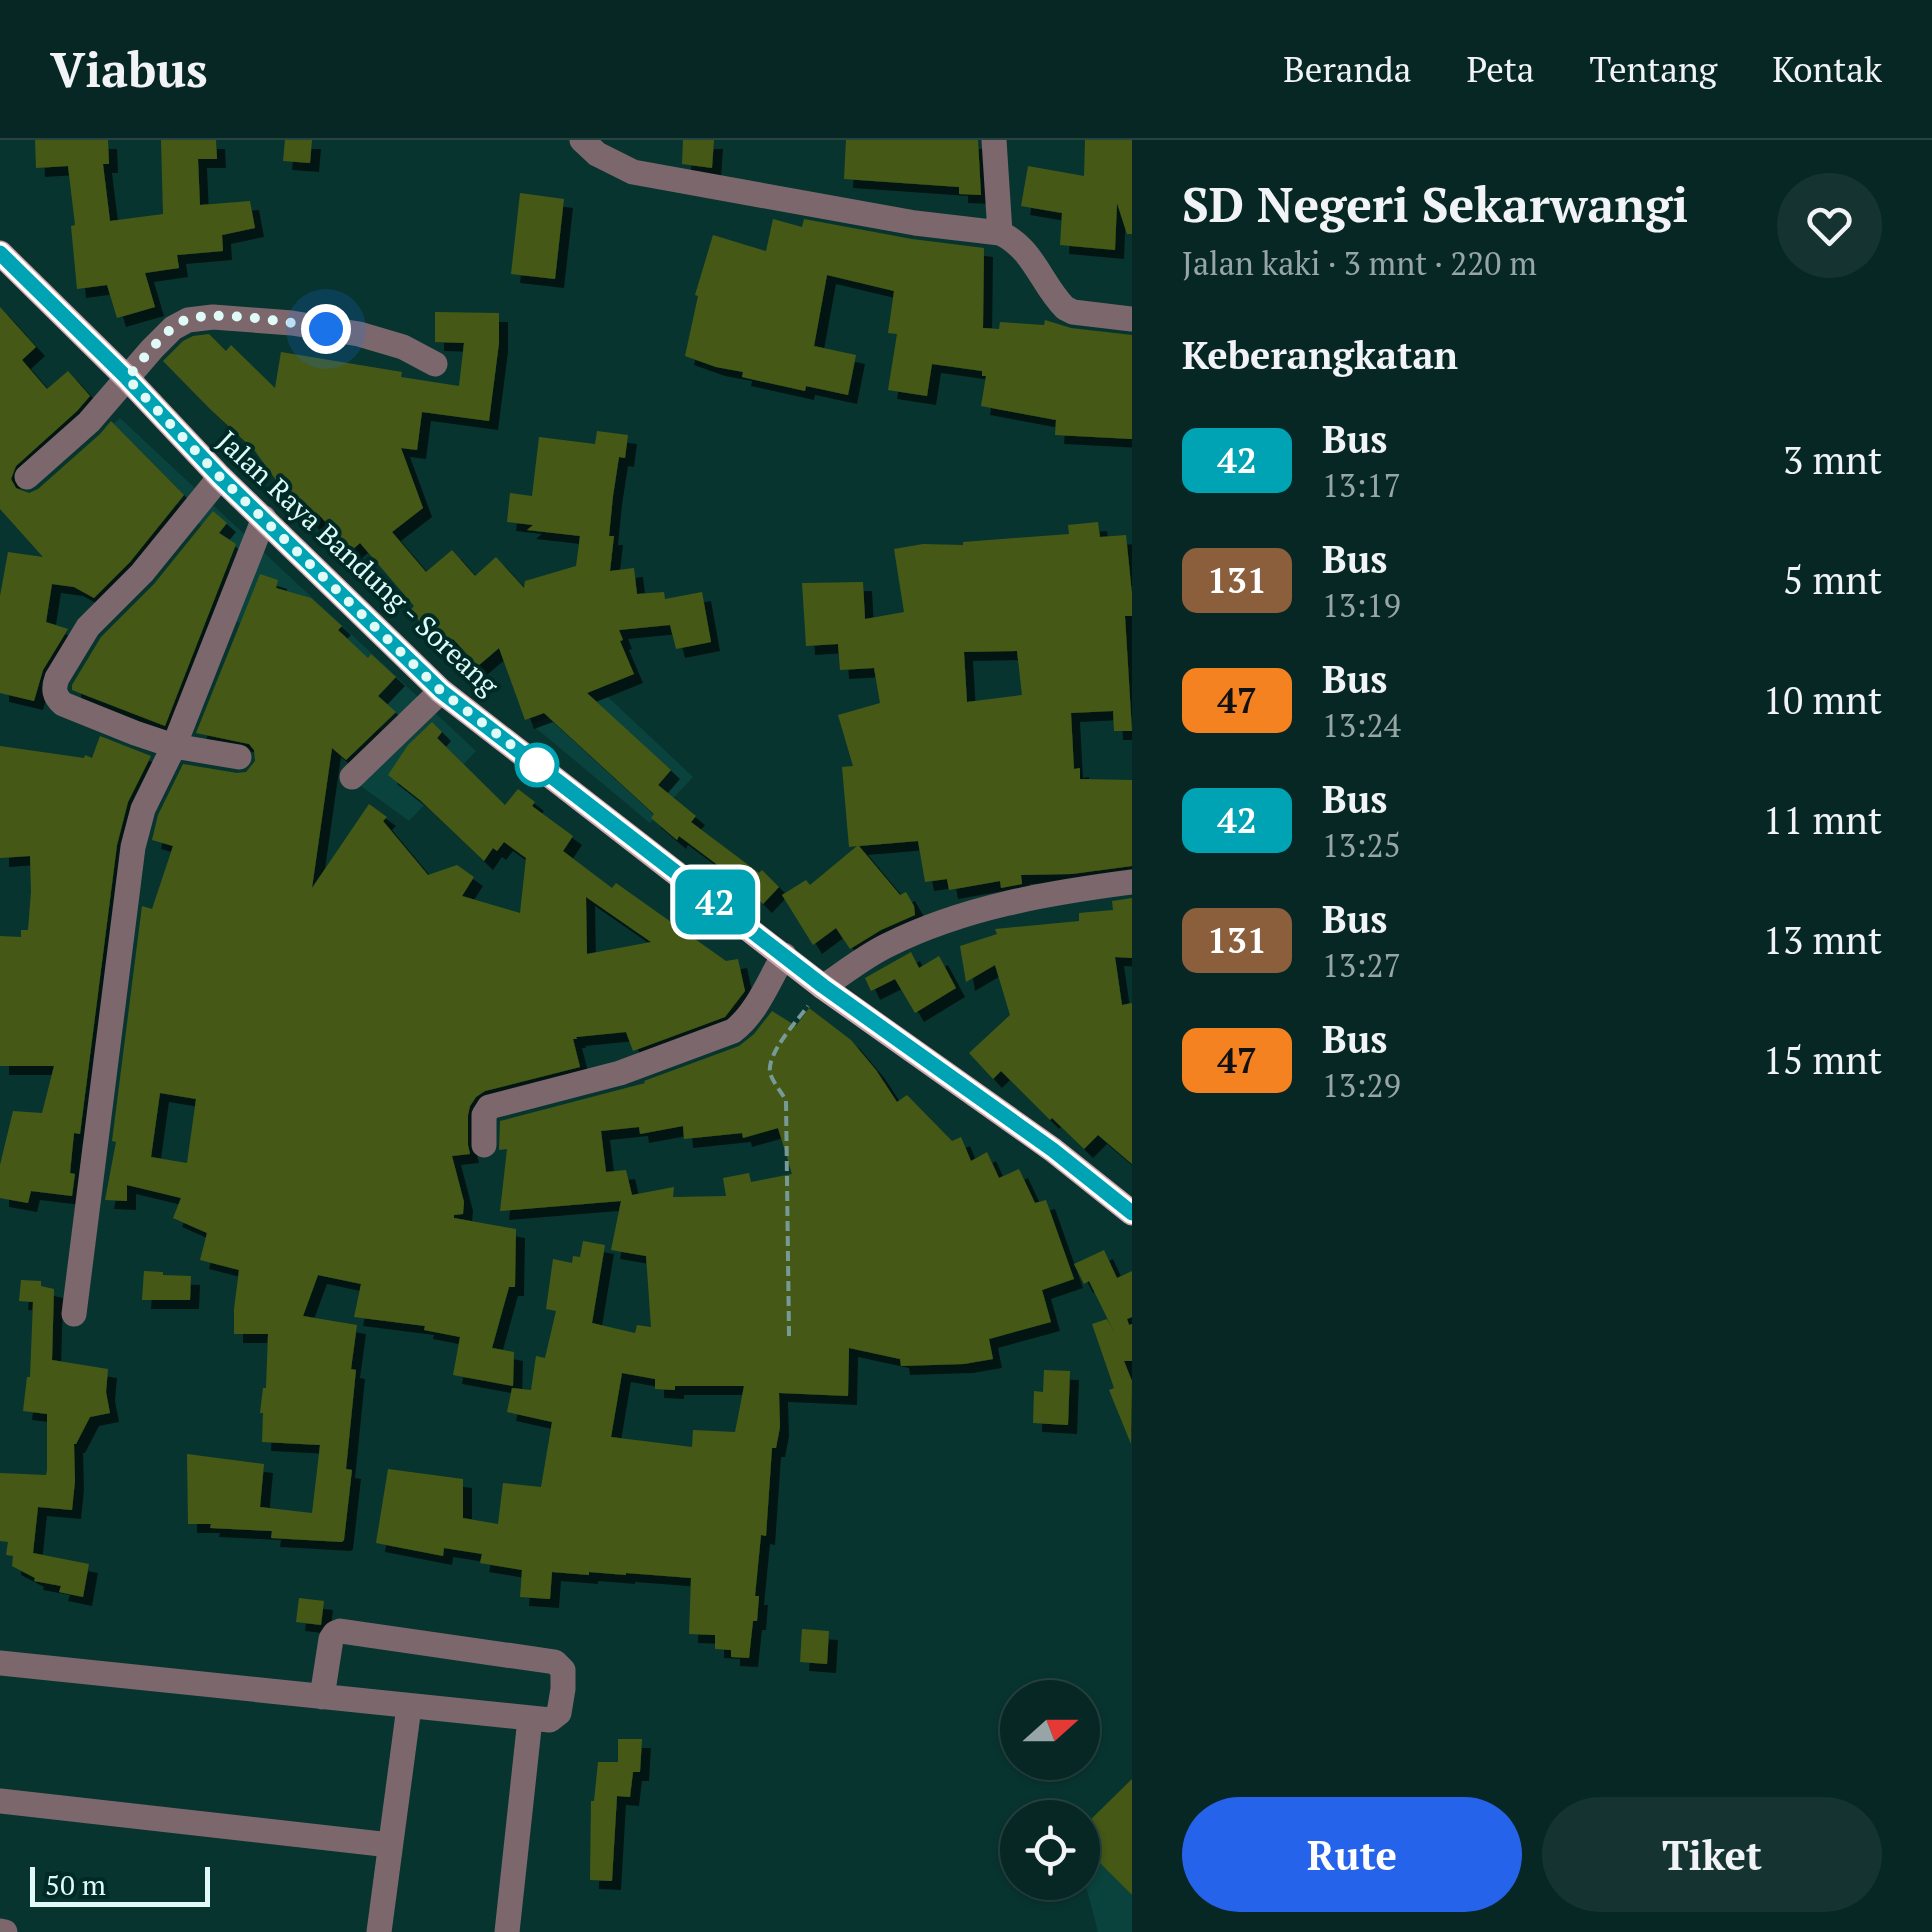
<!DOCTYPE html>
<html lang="id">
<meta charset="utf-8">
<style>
body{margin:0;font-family:"PT Serif",serif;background:#143331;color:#f1f3f6;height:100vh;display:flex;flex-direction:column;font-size:38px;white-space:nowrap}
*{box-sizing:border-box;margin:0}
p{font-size:32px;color:#98a5a6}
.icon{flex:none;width:55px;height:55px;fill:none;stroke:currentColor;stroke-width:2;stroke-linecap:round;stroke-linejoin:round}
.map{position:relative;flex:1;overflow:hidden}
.drawer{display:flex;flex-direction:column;background:#062724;width:800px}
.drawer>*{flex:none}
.badge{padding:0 20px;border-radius:15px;font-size:35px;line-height:65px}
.needle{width:65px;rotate:69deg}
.tools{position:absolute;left:1000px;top:1540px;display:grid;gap:20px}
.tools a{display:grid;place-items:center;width:100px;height:100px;border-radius:50%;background:#062724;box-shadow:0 2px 8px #0004,0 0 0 2px #274441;font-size:50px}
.scale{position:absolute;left:30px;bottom:25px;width:180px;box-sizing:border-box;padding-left:10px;border:5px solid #e0fbf7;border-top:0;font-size:28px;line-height:35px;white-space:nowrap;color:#e0fbf7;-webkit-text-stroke:8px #002a26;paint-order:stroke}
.you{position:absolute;width:50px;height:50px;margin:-25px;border:8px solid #fff;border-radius:50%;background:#1a73e8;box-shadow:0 0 0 15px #1a73e833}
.map>.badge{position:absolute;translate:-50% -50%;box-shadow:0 0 0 5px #fff}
h2{padding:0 50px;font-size:38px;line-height:90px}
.round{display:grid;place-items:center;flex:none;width:105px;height:105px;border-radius:52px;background:#143331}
.headline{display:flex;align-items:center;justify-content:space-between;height:170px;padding:0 50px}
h1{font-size:48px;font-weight:700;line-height:75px}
.primary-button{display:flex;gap:20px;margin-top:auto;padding:20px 50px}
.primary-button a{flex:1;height:115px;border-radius:60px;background:#2563eb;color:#fff;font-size:40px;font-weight:700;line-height:115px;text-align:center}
.primary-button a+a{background:#143331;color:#f1f3f6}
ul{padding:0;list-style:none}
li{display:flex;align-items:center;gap:30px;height:120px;padding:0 50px}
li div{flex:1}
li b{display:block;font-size:38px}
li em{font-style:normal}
li .badge{min-width:110px;font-weight:700;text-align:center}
header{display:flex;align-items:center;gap:60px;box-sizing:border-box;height:140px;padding:0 50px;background:#062724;border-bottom:2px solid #274441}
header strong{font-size:48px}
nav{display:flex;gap:55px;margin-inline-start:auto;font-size:35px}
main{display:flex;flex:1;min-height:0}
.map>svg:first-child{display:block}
.built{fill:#0a423d}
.building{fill:#445917;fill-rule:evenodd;filter:url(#shadow)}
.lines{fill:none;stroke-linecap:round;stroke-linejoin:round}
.path{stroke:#769a96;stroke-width:4;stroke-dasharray:10 5;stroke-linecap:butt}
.minor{stroke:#7c686c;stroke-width:25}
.major{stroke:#cca3ab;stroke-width:25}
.line-casing{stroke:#fff;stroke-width:22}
.line{stroke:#00a3b4;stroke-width:15}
.walk{stroke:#e0fbf7;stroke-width:10;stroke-dasharray:0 18}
.stop-dot{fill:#fff;stroke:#00a3b4;stroke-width:5}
.labels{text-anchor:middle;stroke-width:8;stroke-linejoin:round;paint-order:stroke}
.street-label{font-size:28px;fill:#e0fbf7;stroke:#002a26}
</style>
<header>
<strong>Viabus</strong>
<nav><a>Beranda</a><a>Peta</a><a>Tentang</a><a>Kontak</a></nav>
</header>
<main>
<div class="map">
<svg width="1132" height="1792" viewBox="0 0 1132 1792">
<defs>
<filter id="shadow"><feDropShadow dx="9" dy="9" stdDeviation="0" flood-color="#0009"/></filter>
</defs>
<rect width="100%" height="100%" fill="#083430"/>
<!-- built -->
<g class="built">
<polygon points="120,278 476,611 409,681 354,641 393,604 342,544 270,492 231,480 241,442 208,414 219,401 99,297"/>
<polygon points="608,557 693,637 650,683 531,584"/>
<polygon points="1132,1645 1132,1792 1098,1792 1083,1735 1082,1692"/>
</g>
<!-- building -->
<g class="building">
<polygon points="35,0 108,0 109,24 103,24 110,81 163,74 161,0 216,0 217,19 198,19 200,65 250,61 255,88 222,95 223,111 177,115 179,128 145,133 155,167 117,178 107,145 77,149 71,86 75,85 68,26 36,28"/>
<polygon points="285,0 312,0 310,23 283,21"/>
<polygon points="683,0 714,0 712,28 682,24"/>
<polygon points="846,0 978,0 981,55 959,54 959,47 844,39"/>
<polygon points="1085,0 1132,0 1132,94 1127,94 1117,63 1115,110 1060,105 1062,73 1021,66 1028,26 1084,36"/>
<polygon points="520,53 564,59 555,139 511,134"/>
<polygon points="773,79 802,87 804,79 912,99 984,108 983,188 999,189 1000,182 1044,185 1045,180 1071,188 1132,195 1132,299 1055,295 1056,280 981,266 986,236 982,236 982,231 932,224 927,256 888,250 897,194 888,193 894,151 827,135 814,206 856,215 848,255 806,246 805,251 742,237 743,232 716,227 685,216 698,156 695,155 713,95 766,111"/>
<polygon points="0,167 36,207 22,220 47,249 68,231 90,256 77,271 16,326 11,339 16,348 29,353 38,349 100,294 111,281 184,355 130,422 94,458 74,447 52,444 46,482 68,489 43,530 34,561 0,553 0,456 8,412 43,417 0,369"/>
<polygon points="435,172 499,173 499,203 489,281 422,272 417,310 401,308 423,368 392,392 426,432 452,410 475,436 496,417 524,448 525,441 576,426 580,396 527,390 533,385 507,382 510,353 532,356 539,297 595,304 597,291 628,295 625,318 619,317 613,356 609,396 614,396 610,431 634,428 637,454 664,452 665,459 702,452 711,502 676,509 670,485 619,490 623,500 620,501 634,534 587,553 671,630 658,645 696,676 691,682 759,733 762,730 779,747 763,764 743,744 679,696 677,700 651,678 654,674 544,573 525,580 499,508 478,526 453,499 443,508 410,470 414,466 360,403 352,410 319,375 310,381 296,362 293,364 255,311 209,268 163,221 183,201 193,196 209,194 226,211 231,205 275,248 281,212 402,232 401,237 459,246 464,203 435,202"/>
<polygon points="213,371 227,383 219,393 236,404 165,586 72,550 72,545 101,497 154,444"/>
<path d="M 1098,382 L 1100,397 L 1126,395 L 1132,454 L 1132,476 L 1125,476 L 1132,591 L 1114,591 L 1113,571 L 1071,573 L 1074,629 L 1080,628 L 1080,639 L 1132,640 L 1132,726 L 1072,734 L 1021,735 L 1022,744 L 1001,748 L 1000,741 L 949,750 L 947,739 L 925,742 L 918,701 L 859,706 L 900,755 L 906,752 L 914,766 L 915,775 L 881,790 L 850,809 L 836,788 L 813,805 L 782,755 L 806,740 L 810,745 L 857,706 L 849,707 L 842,627 L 853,626 L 838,575 L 880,563 L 874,528 L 840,530 L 838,504 L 806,506 L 802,443 L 863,442 L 865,479 L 904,472 L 894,409 L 923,404 L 963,405 L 963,402 L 1069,394 L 1068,385 ZM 1017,511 L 1022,555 L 967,562 L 964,512 Z"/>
<path d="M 260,434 L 278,440 L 276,448 L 311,458 L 342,486 L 338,490 L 368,518 L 371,514 L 396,537 L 378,556 L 396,572 L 346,620 L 332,608 L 312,748 L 369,664 L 387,677 L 383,681 L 428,735 L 457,725 L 474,737 L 462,756 L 520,773 L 526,718 L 504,702 L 497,711 L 493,708 L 484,721 L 420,660 L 388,635 L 408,605 L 432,582 L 442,592 L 437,598 L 505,665 L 518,649 L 535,662 L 532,666 L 573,696 L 563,711 L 612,748 L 616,743 L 726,821 L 738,819 L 745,851 L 725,877 L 633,911 L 626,892 L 576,897 L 577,899 L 573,899 L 580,927 L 485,951 L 476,957 L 470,966 L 468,975 L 468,1005 L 470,1014 L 452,1016 L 464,1062 L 463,1074 L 454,1075 L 454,1078 L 516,1089 L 515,1147 L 509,1147 L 492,1208 L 514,1212 L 513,1246 L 453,1235 L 460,1197 L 424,1190 L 425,1186 L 354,1177 L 361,1144 L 318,1135 L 303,1176 L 357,1185 L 351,1229 L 356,1230 L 346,1329 L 352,1330 L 344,1400 L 342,1402 L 271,1398 L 272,1391 L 210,1388 L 211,1384 L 188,1384 L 187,1314 L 264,1324 L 260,1367 L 312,1373 L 320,1305 L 262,1302 L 263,1273 L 260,1273 L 263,1248 L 266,1248 L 268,1194 L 234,1194 L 234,1169 L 239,1130 L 200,1120 L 207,1093 L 173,1078 L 181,1058 L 127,1045 L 127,1061 L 105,1060 L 116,1002 L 112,1001 L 142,766 L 152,769 L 173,706 L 152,700 L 158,675 L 183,624 L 237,633 L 246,632 L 255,621 L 254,610 L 249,604 L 196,593 ZM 586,757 L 651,802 L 587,814 ZM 160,953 L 196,959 L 187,1023 L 151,1017 Z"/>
<polygon points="100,596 151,616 128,662 117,705 80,994 74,993 70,1033 75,1034 72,1056 31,1051 28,1063 0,1058 0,1025 13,971 42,973 54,926 0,926 0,796 21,797 21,790 28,790 31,752 30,716 0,718 0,606 84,618 85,615 92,618"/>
<polygon points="1132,758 1132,818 1115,817 1122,865 1132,863 1132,1024 1098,995 1084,1009 1052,978 1050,980 1001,931 993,939 969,913 1010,875 995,825 966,842 960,806 997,794 995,789 1079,781 1079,773 1113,770 1112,761"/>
<polygon points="911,812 919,828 939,816 956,848 915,873 895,839 871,851 865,838"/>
<path d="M 809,868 L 851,900 L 876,930 L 897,962 L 907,955 L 952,1001 L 961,997 L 971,1021 L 987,1012 L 999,1038 L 1019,1029 L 1035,1063 L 1046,1060 L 1074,1139 L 1042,1150 L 1051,1182 L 989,1199 L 993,1219 L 964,1224 L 901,1226 L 900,1219 L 849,1208 L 848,1256 L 779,1253 L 780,1287 L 776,1308 L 772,1308 L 766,1396 L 761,1395 L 755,1456 L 759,1456 L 757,1481 L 753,1481 L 749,1518 L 731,1517 L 731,1510 L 715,1509 L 715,1495 L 689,1494 L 691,1438 L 626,1433 L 626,1435 L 589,1432 L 589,1435 L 552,1432 L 550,1459 L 520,1457 L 522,1430 L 480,1423 L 482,1414 L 444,1408 L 443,1416 L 376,1403 L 388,1329 L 463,1339 L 463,1378 L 498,1384 L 503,1343 L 541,1347 L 552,1282 L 507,1272 L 512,1248 L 531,1250 L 536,1216 L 545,1218 L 556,1171 L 546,1169 L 553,1119 L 572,1123 L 573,1116 L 580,1117 L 583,1101 L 605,1105 L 592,1183 L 635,1193 L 637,1185 L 651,1187 L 646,1116 L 611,1110 L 621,1061 L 500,1071 L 507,1009 L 499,1010 L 500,981 L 645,943 L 644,941 L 739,906 L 754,894 L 772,871 L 796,886 ZM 683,986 L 684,999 L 742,993 L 743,998 L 778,988 L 792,1034 L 751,1042 L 749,1033 L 723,1038 L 726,1056 L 673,1057 L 674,1047 L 632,1055 L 626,1030 L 606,1032 L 601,991 L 639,987 L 640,994 ZM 622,1233 L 655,1239 L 655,1249 L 675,1250 L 675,1246 L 744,1246 L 735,1292 L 693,1290 L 692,1307 L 611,1297 Z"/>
<polygon points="1104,1110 1117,1138 1132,1131 1132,1177 1127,1179 1129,1185 1132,1184 1132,1221 1124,1221 1132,1241 1131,1304 1109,1250 1114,1248 1092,1184 1107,1179 1113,1190 1089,1141 1084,1144 1074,1124"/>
<polygon points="144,1131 163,1132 163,1135 191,1136 190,1160 142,1160"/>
<polygon points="21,1140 41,1141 41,1146 54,1149 52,1220 108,1229 106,1252 110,1273 90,1277 76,1304 74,1304 75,1341 72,1370 38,1367 33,1413 89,1424 83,1457 59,1452 61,1446 34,1441 35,1438 12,1426 13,1416 6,1415 8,1402 0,1401 0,1333 46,1335 47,1330 47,1274 23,1271 27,1237 30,1237 33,1162 19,1161"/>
<polygon points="1044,1230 1070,1231 1068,1285 1033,1283 1034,1251 1043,1252"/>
<polygon points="299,1458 324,1461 321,1485 296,1482"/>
<polygon points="802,1489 829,1491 827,1524 800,1522"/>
<polygon points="618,1599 642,1599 640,1632 633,1632 630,1657 617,1656 612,1741 590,1740 591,1661 594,1661 598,1622 618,1622"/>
<polygon points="1132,1639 1132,1755 1082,1705 1082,1688"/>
</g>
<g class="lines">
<!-- path -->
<path class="path" d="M 789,1196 L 786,961 C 782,952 772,942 770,932 C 767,913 797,881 808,866"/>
<!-- minor -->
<g class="minor">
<path d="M 582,0 L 597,14 L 633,32 L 915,83 L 1000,93 C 1034,109 1041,144 1065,168 L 1073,172 L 1132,179"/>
<polyline points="994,0 1000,93"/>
<polyline points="27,337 89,282 152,209 173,188 188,180 213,177 292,183 359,194 403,207 435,224"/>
<path d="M 220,337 L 142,433 L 88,487 L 57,538 C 53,549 54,556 63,564 L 135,593 L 174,606 L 239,617"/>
<polyline points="352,637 441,551"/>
<path d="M 823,847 C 844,833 865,816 888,805 C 964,767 1048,753 1132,742"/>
<path d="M 484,1005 L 484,975 L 489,967 L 620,933 L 733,891 C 757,873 769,840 784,815"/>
<polyline points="74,1174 133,707 143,669 174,606 264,378"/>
<polyline points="0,1523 550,1580 559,1573 563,1549 563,1530 555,1522 340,1491 335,1493 331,1499 322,1557"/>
<polyline points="0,1661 390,1705"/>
<polyline points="0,1791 5,1792"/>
<polyline points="379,1792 409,1567"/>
<polyline points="507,1792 530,1579"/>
</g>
<!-- major -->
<polyline class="major" points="0,113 127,238 220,337 441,551 823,847 1053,1010 1132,1073"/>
</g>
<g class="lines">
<defs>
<polyline id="line" points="0,113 127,238 220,337 441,551 823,846 1053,1010 1132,1073"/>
</defs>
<!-- line casing -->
<use href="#line" class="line-casing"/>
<!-- line -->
<use href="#line" class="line"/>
<!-- walk -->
<path class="walk" d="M 326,189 C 295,183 210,168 183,181 C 163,191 142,221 127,238 L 220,337 L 441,551 L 540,627 L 537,625"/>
</g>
<!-- markers -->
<circle class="stop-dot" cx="537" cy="625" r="20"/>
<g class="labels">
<!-- street labels -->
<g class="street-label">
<text transform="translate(358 423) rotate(43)" y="10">Jalan Raya Bandung - Soreang</text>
</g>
</g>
</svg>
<div class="tools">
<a><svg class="needle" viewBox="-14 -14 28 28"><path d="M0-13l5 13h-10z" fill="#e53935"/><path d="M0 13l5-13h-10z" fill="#98a5a6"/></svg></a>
<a><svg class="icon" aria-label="locate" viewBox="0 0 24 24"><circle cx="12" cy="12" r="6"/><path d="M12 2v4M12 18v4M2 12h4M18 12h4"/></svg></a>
</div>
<div class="scale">50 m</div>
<div class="you" style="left:326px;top:189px"></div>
<b class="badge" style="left:715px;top:762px;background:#00a3b4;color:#fff">42</b>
</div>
<section class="drawer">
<div class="headline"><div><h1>SD Negeri Sekarwangi</h1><p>Jalan kaki · 3 mnt · 220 m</p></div><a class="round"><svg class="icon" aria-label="heart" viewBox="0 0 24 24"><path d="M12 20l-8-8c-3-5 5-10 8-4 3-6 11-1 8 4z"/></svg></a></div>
<h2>Keberangkatan</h2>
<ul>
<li><span class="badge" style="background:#00a3b4;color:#fff">42</span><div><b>Bus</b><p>13:17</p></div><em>3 mnt</em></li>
<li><span class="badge" style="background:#8b5e3c;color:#fff">131</span><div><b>Bus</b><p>13:19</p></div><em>5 mnt</em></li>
<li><span class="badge" style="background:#f58220;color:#111">47</span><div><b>Bus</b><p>13:24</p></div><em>10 mnt</em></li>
<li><span class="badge" style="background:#00a3b4;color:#fff">42</span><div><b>Bus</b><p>13:25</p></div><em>11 mnt</em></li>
<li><span class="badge" style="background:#8b5e3c;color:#fff">131</span><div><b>Bus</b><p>13:27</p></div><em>13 mnt</em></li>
<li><span class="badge" style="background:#f58220;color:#111">47</span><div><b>Bus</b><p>13:29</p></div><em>15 mnt</em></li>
</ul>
<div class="primary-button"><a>Rute</a><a>Tiket</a></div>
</section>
</main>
